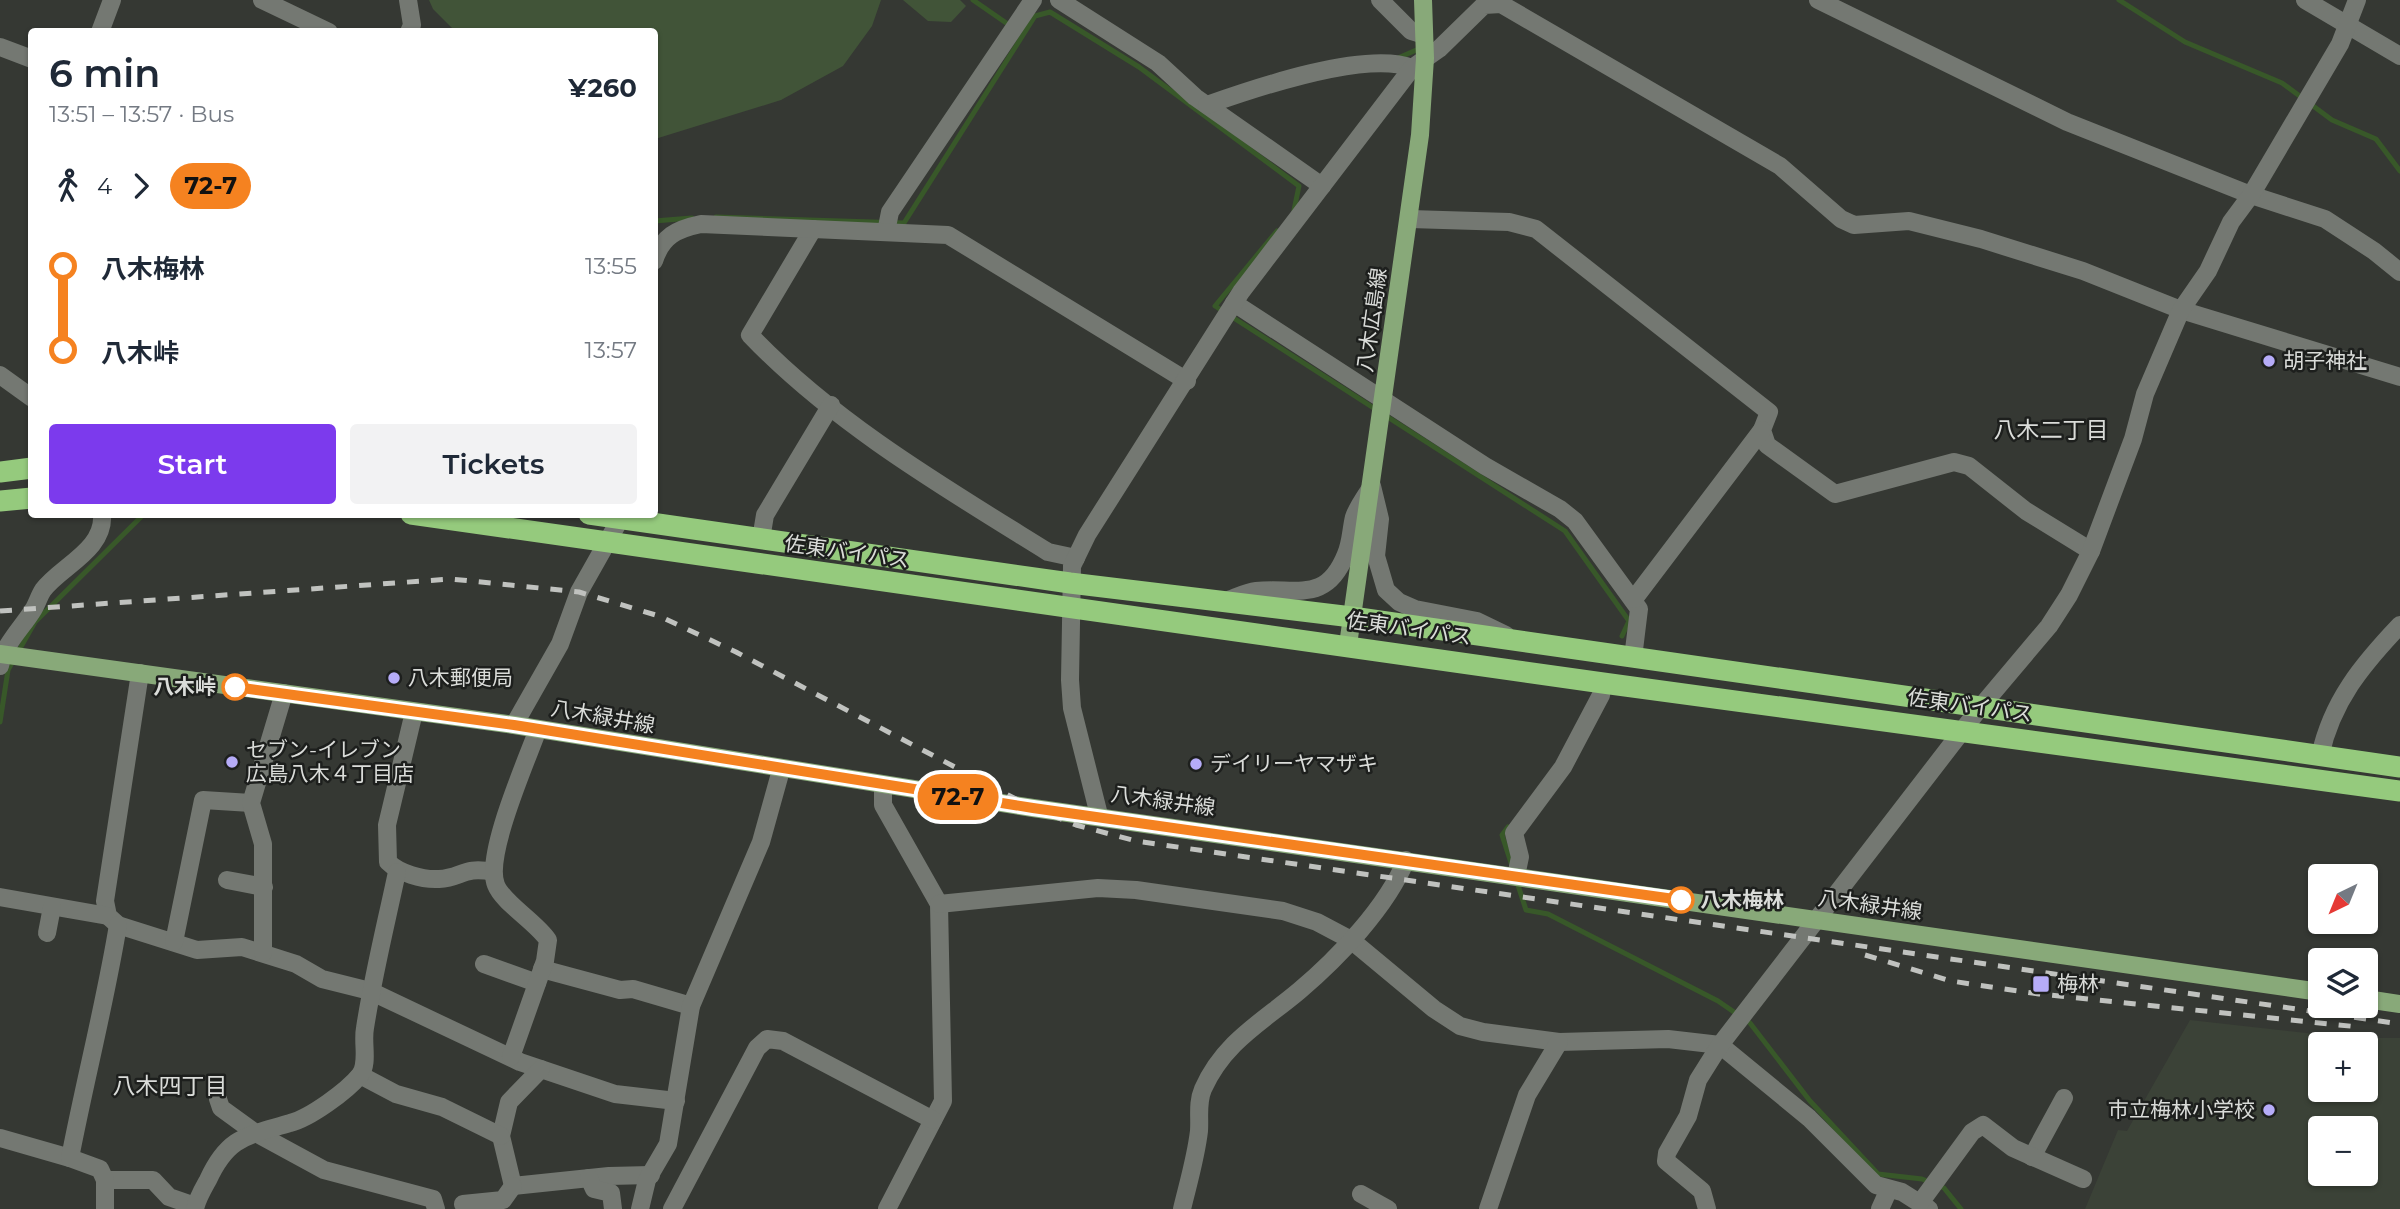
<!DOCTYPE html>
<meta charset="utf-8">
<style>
body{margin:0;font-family:Montserrat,"Noto Sans JP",sans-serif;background:#f2f2f3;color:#1f2937;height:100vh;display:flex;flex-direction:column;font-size:26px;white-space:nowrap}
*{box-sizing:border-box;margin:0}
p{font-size:23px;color:#747a83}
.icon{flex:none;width:38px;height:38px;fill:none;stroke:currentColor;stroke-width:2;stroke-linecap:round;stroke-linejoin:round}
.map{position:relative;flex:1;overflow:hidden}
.sheet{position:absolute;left:28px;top:28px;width:630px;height:490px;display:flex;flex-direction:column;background:#fff;border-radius:7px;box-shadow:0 2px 5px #0004}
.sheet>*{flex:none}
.badge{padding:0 14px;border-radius:23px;font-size:24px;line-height:46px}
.needle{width:46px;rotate:223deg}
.buttons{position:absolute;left:2308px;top:864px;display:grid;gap:14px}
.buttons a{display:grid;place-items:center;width:70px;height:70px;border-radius:7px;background:#fff;box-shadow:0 2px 5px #0004;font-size:35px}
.map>.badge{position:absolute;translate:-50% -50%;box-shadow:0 0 0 4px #fff}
.legs{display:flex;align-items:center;gap:10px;height:77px;padding:0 21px;font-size:23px}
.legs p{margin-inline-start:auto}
.summary{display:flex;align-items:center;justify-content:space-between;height:119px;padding:0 21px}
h1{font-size:38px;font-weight:600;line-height:52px}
.cta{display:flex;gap:14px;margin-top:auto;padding:14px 21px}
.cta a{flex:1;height:80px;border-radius:7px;background:#7c3aed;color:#fff;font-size:28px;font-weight:600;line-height:80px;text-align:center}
.cta a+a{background:#f2f2f3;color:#1f2937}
ul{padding:0 21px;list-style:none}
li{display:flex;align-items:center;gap:24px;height:84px;font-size:26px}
li i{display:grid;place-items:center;width:10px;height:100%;margin:0 9px;background:currentColor}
li i::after{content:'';width:18px;height:18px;margin:-9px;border:5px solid;border-radius:50%;background:#fff}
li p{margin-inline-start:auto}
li:first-child i{background:linear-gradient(#0000 50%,currentColor 0)}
li:last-child i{background:linear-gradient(currentColor 50%,#0000 0)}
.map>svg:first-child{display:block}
.built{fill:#3b4237;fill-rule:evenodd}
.green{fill:#415438}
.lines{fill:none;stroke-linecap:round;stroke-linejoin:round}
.stream{stroke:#385829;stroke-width:5}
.minor{stroke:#747872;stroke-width:18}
.major{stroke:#88a979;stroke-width:18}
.highway{stroke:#95ca7d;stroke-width:21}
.rail{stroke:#c0c2bf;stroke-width:5;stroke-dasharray:12 12;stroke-linecap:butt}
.line-1-casing{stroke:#fff;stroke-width:16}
.line-1{stroke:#f58220;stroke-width:10}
.poi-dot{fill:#b6acf8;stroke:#1d1f1d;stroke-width:2.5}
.stop-1-dot{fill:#fff;stroke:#f58220;stroke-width:3.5}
.labels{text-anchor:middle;stroke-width:5;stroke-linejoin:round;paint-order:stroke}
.street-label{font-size:21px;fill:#dadcd9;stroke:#1d1f1d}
.poi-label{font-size:21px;fill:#dadcd9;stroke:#1d1f1d;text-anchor:start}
.stop-label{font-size:21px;font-weight:bold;fill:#dadcd9;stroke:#1d1f1d;text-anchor:end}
.neighbourhood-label{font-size:23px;fill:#dadcd9;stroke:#1d1f1d}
</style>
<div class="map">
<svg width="2400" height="1209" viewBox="0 0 2400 1209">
<rect width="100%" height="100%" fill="#353833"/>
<!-- built -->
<path class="built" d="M 2190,1020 L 2351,1038 L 2400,1038 L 2400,1209 L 2085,1209 L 2118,1130 L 2127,1131 ZM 2320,1045 L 2366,1045 L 2366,1090 L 2320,1090 ZM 2320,1129 L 2366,1129 L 2366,1174 L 2320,1174 Z"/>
<!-- green -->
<g class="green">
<polygon points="429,0 881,0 872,26 843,66 781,100 655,139 654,32 455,31 433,9"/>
<polygon points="903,0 960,0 966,6 951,22 928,21"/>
</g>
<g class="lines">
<!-- stream -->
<g class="stream">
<polyline points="973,0 1012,27"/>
<polyline points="2119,0 2185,42 2282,83 2332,120 2376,139 2400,171"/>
<polyline points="1398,58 1421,48"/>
<polyline points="716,217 904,223 1035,16 1050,12 1139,67 1299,186 1294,210"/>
<polyline points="654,221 692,218"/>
<polyline points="1277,231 1215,306 1565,531 1629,621 1622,636"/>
<polyline points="18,652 35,622 144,514"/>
<polyline points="0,722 8,670 13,661"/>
<polyline points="1508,827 1502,835 1512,866"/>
<polyline points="1517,882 1526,910 1548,914 1718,1001 1750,1023 1810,1101 1878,1174 1922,1179 1944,1188 1961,1209"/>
</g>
<!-- minor -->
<g class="minor">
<polyline points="262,0 329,32"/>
<polyline points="408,0 412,25 409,32"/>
<polyline points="1059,0 1158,63 1195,97 1322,186"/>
<polyline points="1380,0 1411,31 1424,35"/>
<polyline points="1818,0 2067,122 2251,195 2325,219 2374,251 2400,272"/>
<polyline points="2305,0 2400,56"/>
<polyline points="100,32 112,0"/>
<polyline points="0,47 32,59"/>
<path d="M 1207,105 C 1255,88 1366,50 1412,68"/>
<polyline points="1410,219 1509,222 1536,229 1769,412 1762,430 1767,445 1835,494 1954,462 1969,466 2026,511 2091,551"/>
<path d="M 813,229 L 750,335 C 834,423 945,488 1048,552 L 1076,558"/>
<polyline points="886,232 890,212 1033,0"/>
<path d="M 654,261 C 662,236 677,229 701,224 L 948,235 L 1187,381"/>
<polyline points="1234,303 1485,466 1560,509 1575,521 1639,609 1633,658"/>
<polyline points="0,375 32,398"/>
<polyline points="1372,486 1380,519 1376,556 1386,590 1399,602 1415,609 1477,621 1506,635"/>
<polyline points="761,539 765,515 831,405"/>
<polyline points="1634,599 1762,430"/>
<path d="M 1226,601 C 1235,598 1246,592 1256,591 C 1297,587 1326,604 1346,554 C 1351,543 1351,529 1354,517 C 1357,508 1364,498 1370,489"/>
<path d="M 0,666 C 4,644 22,628 33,610 C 37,604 39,596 43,590 C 61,566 105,550 102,514"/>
<polyline points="140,673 105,901 108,916 118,925 197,950 242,947 296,964 322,979 370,991 520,1062 615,1094 676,1101"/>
<path d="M 414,712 L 387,825 L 388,862 C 399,873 422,880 439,879 C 462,878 463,866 493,872"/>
<polyline points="514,725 560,644 579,592 623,514"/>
<path d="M 2320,756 C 2332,701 2362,665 2400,625"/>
<polyline points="883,785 883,805 939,904 943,1101 887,1209"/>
<polyline points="1099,815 1072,708 1070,680 1072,566 1087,535 1241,292 1412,68 1439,49 1484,5 1501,4 1780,166 1841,219 1854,225 1909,221 1981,239 2083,271 2181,310 2400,377"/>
<polyline points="1516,876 1520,857 1514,833 1563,767 1601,695 1603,683"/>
<polyline points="227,880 264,887"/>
<polyline points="0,897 108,916"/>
<polyline points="939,904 1098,888 1136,890 1283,911 1317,922 1351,940 1434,1009 1460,1026 1483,1032 1559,1042 1668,1039 1720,1045 1809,1118 1876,1185 1902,1192 1929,1209"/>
<polyline points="47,933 52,907"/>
<polyline points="174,942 203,800 251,803"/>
<polyline points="263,953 263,844 251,803 284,693"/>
<polyline points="484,964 537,983"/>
<polyline points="542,969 620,990 633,989 691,1006"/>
<path d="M 511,1057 L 545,961 L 548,940 C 535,921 503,903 496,885 C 484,856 527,760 538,729"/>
<polyline points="541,1069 509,1102 501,1136 513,1186 609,1176 651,1175"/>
<polyline points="360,1075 396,1094 442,1107 501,1136"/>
<polyline points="218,1099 221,1108 254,1132 324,1170 433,1199 436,1209"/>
<polyline points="0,1138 70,1158"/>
<polyline points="2032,1157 2064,1098"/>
<polyline points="589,1178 594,1189 611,1193 613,1209"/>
<polyline points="105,1180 153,1180 169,1197 195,1206"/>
<polyline points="1361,1194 1388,1209"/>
<polyline points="1920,1203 1972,1132 1983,1125 2013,1148 2083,1179"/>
<polyline points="463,1204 503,1200 513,1186"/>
<path d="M 105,1209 L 105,1180 L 100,1169 L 70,1158 C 85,1080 105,1004 118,925"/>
<path d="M 195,1209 C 197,1199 203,1189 208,1180 C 228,1136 247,1136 290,1123 C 310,1118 347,1091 360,1075 C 369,1063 362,1043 365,1028 C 373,976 386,924 397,872"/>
<polyline points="640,1209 647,1180 668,1144 691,1006 761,842 781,770"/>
<polyline points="672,1209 757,1048 767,1039 783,1041 933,1120"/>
<path d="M 1182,1209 C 1188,1184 1196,1157 1199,1131 C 1200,1116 1197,1103 1203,1089 C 1224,1042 1262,1022 1299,991 C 1337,959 1387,907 1406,860"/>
<polyline points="1488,1209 1527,1095 1559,1042"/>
<polyline points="1707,1209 1702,1191 1666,1161 1667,1153 1688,1116 1698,1080 1720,1045 1979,709 2049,626 2069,595 2091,551 2133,439 2145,394 2181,310 2208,271 2231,222 2251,195 2340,44 2357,0"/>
<polyline points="1880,1209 1889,1189"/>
</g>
<!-- major -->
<g class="major">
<polyline points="1348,645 1420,135 1425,58 1423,0"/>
<polyline points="0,654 514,725 1033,808 2320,992"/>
<polyline points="2366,999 2400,1004"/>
</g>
<!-- highway -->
<g class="highway">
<polyline points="0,472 32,468"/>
<polyline points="0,501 32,498"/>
<polyline points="411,514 1603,683 2400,791"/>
<polyline points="589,514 1070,583 1352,617 2400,767"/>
</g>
<!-- rail -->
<g class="rail">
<polyline points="0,611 451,579 579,592 659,616 736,652 1033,808 1076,825 1136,841 2400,1024"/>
<polyline points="1865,955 1951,981 2039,994 2359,1027"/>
</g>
</g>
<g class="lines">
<defs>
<polyline id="line-1" points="235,687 514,725 1033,808 1681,900"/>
</defs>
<!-- line-1 casing -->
<use href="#line-1" class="line-1-casing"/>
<!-- line-1 -->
<use href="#line-1" class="line-1"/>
</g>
<!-- markers -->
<g class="poi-dot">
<circle cx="2269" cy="361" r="7"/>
<circle cx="394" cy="678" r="7"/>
<circle cx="232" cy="762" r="7"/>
<circle cx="1196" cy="764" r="7"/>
<rect x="2032" y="975" width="18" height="18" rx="3.5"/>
<circle cx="2269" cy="1110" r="7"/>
</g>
<g class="stop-1-dot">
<circle cx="235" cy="687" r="12"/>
<circle cx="1681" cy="900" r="12"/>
</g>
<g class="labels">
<!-- street labels -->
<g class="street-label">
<text transform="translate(1372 320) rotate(-82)" y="7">八木広島線</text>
<text transform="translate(847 552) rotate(8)" y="7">佐東バイパス</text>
<text transform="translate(1409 629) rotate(8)" y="7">佐東バイパス</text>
<text transform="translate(1970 706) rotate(8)" y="7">佐東バイパス</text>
<text transform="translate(603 717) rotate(10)" y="7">八木緑井線</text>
<text transform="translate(1163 801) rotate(8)" y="7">八木緑井線</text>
<text transform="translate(1870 905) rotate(8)" y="7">八木緑井線</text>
</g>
<!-- poi labels -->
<g class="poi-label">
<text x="2283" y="368">胡子神社</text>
<text x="408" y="685">八木郵便局</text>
<text x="246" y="757">セブン‐イレブン<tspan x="246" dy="24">広島八木４丁目店</tspan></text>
<text x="1210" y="771">デイリーヤマザキ</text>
<text x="2057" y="991">梅林</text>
<text x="2255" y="1117" text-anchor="end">市立梅林小学校</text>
</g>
<!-- stop labels -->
<g class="stop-label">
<text x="216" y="694">八木峠</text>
<text x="1700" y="907" text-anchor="start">八木梅林</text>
</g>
<!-- neighbourhood labels -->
<g class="neighbourhood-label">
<text x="2051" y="438">八木二丁目</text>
<text x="170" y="1094">八木四丁目</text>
</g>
</g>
</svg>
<div class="buttons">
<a><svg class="needle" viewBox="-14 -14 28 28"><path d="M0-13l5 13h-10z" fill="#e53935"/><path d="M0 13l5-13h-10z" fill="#747a83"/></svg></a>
<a><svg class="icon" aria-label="layers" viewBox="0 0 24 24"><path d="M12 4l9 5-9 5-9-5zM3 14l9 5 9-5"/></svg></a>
<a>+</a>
<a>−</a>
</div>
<b class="badge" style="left:958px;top:797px;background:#f58220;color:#111">72-7</b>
<section class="sheet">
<div class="summary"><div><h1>6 min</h1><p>13:51 – 13:57 · Bus</p></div><b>¥260</b></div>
<div class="legs"><svg class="icon" aria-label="walk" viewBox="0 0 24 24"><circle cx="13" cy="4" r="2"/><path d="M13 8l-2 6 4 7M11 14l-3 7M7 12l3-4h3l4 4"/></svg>4<svg class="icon" aria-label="forward" viewBox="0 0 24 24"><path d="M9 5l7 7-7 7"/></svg><b class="badge" style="background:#f58220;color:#111">72-7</b></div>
<ul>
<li><i style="color:#f58220"></i><b>八木梅林</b><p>13:55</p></li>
<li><i style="color:#f58220"></i><b>八木峠</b><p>13:57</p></li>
</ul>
<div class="cta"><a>Start</a><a>Tickets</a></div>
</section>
</div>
